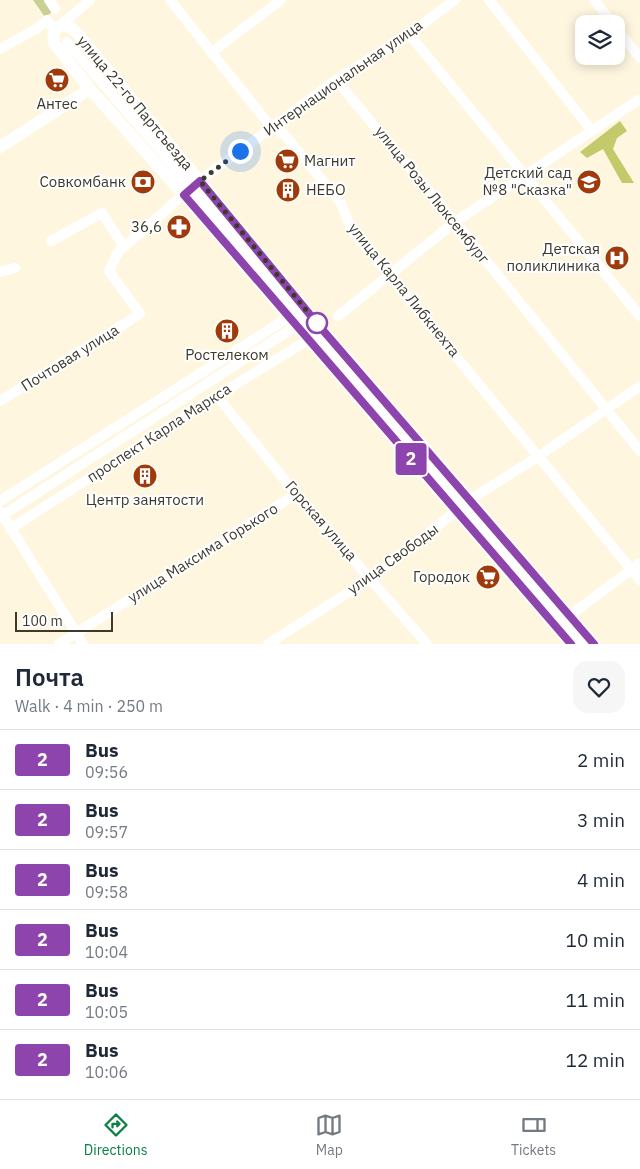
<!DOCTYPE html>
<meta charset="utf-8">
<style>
body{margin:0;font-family:"IBM Plex Sans",sans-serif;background:#f6f6f7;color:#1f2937;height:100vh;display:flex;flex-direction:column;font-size:19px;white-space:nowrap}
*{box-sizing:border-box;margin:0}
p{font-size:16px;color:#747a83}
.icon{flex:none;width:28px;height:28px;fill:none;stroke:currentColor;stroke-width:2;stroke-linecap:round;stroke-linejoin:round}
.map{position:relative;height:644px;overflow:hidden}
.panel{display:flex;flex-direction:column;background:#fff;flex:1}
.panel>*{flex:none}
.badge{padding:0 10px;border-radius:4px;font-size:18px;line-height:32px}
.controls{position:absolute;left:575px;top:15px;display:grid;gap:10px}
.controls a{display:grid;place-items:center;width:50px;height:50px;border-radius:10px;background:#fff;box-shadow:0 2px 12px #0003;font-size:25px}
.scale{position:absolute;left:15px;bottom:12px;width:98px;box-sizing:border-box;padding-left:5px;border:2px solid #3d392d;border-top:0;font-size:14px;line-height:18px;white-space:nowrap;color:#3d392d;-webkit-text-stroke:4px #fff;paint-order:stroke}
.you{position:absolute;width:25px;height:25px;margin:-12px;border:4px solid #fff;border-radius:50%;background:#1a73e8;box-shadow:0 0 0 8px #1a73e833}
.map>.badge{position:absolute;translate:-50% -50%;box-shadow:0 0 0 2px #fff}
.round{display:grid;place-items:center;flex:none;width:52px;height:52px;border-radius:15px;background:#f6f6f7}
.summary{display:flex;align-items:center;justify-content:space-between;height:85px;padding:0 15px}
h1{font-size:24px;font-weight:600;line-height:38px}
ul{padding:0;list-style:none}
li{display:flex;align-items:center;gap:15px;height:60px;padding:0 15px;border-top:1px solid #e0e1e3}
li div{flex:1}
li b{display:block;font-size:19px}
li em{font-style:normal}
li .badge{min-width:55px;font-weight:700;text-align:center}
.tab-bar{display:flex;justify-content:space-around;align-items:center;height:70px;border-top:1px solid #e0e1e3;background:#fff;font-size:14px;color:#747a83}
.tab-bar a{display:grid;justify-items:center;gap:2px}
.tab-bar .on{color:#0b8043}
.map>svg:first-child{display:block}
.green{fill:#c9cf95}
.forest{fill:#c2ca6b}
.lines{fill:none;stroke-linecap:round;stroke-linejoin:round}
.minor{stroke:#fff;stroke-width:10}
.major{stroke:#fff;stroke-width:12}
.line-casing{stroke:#fff;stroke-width:11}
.line{stroke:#8e44ad;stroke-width:8}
.walk{stroke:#3d392d;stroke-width:5;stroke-dasharray:0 9}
.stop-dot{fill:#fff;stroke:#8e44ad;stroke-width:2.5}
.labels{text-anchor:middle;stroke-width:4;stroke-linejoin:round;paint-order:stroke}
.street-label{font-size:15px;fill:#3d392d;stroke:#fff}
.poi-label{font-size:15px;fill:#3d392d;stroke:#fff;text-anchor:end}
</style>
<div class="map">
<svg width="640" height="644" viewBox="0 0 640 644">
<rect width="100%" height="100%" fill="#fef6de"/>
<!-- green -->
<polygon class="green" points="33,0 44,0 52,12 45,17"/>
<!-- forest -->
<polygon class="forest" points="620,121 627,131 617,138 613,149 634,183 622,183 603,149 587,158 580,152"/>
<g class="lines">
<!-- minor -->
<g class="minor">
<polyline points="49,0 55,9"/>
<polyline points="170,0 271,127 284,134 341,203 351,229 640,580"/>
<polyline points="489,0 592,131"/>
<polyline points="594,0 613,24"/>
<polyline points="61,25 90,0"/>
<polyline points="616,28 640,58"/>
<polyline points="409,34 640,316"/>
<polyline points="67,42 584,644"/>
<polyline points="0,49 36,29 47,20 55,31"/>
<polyline points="212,52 281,0"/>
<polyline points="336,80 455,222 640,451"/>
<polyline points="51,241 102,213 124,247"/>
<polyline points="0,272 15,268"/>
<polyline points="338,316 455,222 640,99"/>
<polyline points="217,396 296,494 427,644"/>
<polyline points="0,401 140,314 109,271 118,252 199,181 336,80 409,34 455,0"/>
<polyline points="0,501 289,317"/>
<polyline points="0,511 83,644"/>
<polyline points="0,517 296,326"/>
<polyline points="10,529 217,396 308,340"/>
<polyline points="569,616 640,563"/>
<polyline points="59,644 296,494"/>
<polyline points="268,644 371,578 474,497 539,456 640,386"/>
</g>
<!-- major -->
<g class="major">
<polyline points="0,147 90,89"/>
<path d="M 571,644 L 184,195 L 90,89 L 54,43 C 51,24 65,20 77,33 L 321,328 L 594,644"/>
</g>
</g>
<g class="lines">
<defs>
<polyline id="line" points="571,644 184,195 200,181 321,328 594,644"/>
</defs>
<!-- line casing -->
<use href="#line" class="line-casing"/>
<!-- line -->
<use href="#line" class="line"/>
<!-- walk -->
<polyline class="walk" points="240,151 200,181 321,328 317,323"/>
</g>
<!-- icons -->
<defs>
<symbol id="supermarket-disc" viewBox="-11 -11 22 22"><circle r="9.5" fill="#9f3b0a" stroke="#fff"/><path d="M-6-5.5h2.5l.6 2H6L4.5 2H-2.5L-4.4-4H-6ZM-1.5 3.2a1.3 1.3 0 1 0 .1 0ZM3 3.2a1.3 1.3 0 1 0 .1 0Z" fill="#fff"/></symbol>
<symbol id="bank-disc" viewBox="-11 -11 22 22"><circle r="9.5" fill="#9f3b0a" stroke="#fff"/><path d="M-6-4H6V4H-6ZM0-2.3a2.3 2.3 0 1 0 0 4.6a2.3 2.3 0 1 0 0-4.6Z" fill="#fff"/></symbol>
<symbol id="school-disc" viewBox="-11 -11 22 22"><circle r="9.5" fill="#9f3b0a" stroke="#fff"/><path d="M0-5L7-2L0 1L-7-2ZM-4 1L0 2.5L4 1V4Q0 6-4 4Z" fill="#fff"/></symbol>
<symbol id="building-disc" viewBox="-11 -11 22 22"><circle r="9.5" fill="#9f3b0a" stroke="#fff"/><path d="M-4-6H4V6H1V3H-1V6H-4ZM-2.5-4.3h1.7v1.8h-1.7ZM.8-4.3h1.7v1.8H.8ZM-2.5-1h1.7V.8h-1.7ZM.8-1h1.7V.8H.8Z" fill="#fff"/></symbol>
<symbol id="pharmacy-disc" viewBox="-11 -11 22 22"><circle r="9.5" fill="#9f3b0a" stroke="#fff"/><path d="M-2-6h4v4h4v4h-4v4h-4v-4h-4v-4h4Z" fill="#fff"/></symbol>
<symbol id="hospital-disc" viewBox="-11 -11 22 22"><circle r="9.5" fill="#9f3b0a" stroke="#fff"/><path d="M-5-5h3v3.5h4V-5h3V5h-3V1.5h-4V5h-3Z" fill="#fff"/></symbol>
</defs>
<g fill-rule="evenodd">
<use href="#supermarket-disc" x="43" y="66" width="28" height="28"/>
<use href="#supermarket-disc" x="273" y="147" width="28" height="28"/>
<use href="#bank-disc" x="129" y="168" width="28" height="28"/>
<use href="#school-disc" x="575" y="168" width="28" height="28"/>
<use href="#building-disc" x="274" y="176" width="28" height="28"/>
<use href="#pharmacy-disc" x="165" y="213" width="28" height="28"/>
<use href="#hospital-disc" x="603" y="244" width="28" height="28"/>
<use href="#building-disc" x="213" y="317" width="28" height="28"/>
<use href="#building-disc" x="131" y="462" width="28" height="28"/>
<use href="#supermarket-disc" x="474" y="563" width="28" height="28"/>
</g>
<!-- markers -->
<circle class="stop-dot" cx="317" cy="323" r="10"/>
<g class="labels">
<!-- street labels -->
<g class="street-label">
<text transform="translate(343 78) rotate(-35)" y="5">Интернациональная улица</text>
<text transform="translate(135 103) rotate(50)" y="5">улица 22-го Партсъезда</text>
<text transform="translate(432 195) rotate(51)" y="5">улица Розы Люксембург</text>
<text transform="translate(404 290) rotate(51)" y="5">улица Карла Либкнехта</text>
<text transform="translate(70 358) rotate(-32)" y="5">Почтовая улица</text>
<text transform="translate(159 433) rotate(-33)" y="5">проспект Карла Маркса</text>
<text transform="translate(321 521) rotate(49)" y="5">Горская улица</text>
<text transform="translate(203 553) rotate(-32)" y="5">улица Максима Горького</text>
<text transform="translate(393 559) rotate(-36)" y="5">улица Свободы</text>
</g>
<!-- poi labels -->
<g class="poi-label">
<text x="57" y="109" text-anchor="middle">Антес</text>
<text x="304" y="166" text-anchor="start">Магнит</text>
<text x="572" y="178">Детский сад<tspan x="572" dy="17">№8 "Сказка"</tspan></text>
<text x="126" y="187">Совкомбанк</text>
<text x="306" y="195" text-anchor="start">НЕБО</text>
<text x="162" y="232">36,6</text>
<text x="600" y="254">Детская<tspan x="600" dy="17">поликлиника</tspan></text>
<text x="227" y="360" text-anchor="middle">Ростелеком</text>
<text x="145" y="505" text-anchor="middle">Центр занятости</text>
<text x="470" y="582">Городок</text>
</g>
</g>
</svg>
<div class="controls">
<a><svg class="icon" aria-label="layers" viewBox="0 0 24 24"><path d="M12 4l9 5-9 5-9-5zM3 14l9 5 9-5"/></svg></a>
</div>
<div class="scale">100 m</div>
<div class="you" style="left:240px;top:151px"></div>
<b class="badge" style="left:411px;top:459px;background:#8e44ad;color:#fff">2</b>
</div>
<section class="panel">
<div class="summary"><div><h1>Почта</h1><p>Walk · 4 min · 250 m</p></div><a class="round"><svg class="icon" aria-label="heart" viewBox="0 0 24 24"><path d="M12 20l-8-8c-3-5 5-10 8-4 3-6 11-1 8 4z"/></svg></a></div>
<ul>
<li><span class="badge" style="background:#8e44ad;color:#fff">2</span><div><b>Bus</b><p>09:56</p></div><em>2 min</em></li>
<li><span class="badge" style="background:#8e44ad;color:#fff">2</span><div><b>Bus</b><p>09:57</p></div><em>3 min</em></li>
<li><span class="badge" style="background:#8e44ad;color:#fff">2</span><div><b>Bus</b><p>09:58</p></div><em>4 min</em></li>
<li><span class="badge" style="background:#8e44ad;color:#fff">2</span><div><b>Bus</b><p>10:04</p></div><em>10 min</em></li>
<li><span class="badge" style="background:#8e44ad;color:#fff">2</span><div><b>Bus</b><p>10:05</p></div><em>11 min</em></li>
<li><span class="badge" style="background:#8e44ad;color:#fff">2</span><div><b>Bus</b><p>10:06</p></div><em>12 min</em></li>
</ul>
</section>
<nav class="tab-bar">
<a class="on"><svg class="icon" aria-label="directions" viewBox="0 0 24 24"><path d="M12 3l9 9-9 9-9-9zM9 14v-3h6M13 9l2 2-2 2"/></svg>Directions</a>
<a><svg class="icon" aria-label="map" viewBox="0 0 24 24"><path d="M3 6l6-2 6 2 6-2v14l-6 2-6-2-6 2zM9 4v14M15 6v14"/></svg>Map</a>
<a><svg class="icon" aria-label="tickets" viewBox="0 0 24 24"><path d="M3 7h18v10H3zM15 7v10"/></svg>Tickets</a>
</nav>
